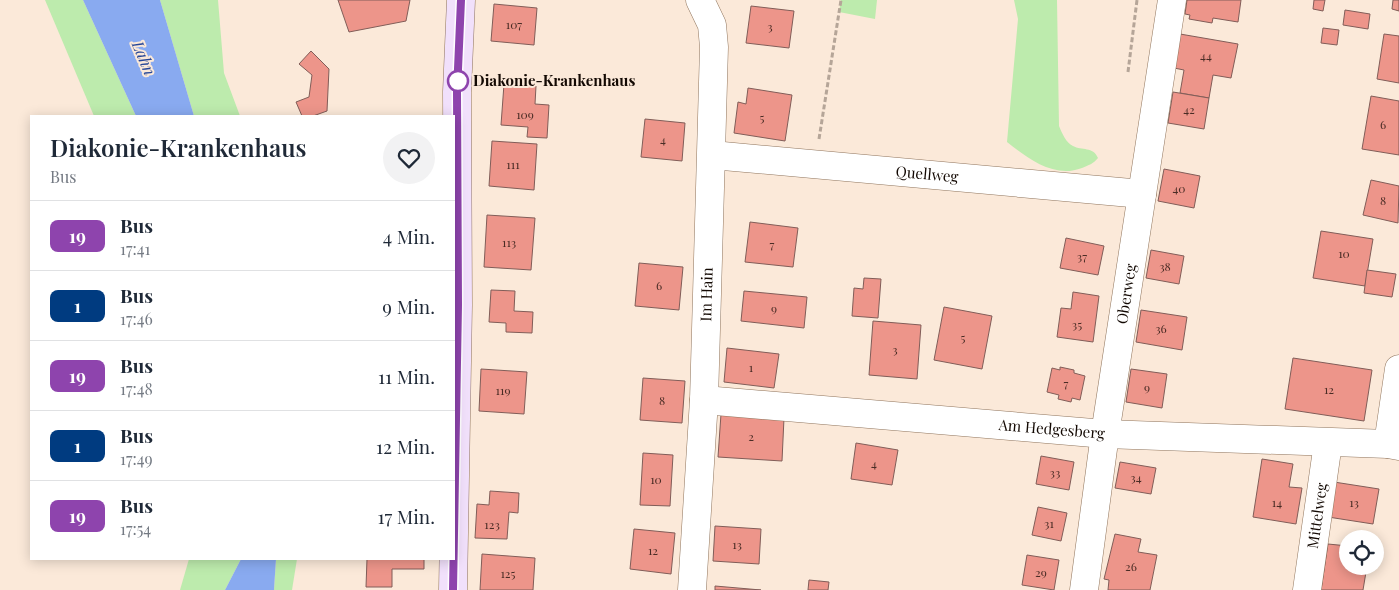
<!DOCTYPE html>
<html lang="de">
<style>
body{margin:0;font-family:"Playfair Display",serif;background:#f2f2f3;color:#1f2937;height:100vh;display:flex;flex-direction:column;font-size:19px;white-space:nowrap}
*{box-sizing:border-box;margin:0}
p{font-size:16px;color:#747a83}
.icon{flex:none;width:28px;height:28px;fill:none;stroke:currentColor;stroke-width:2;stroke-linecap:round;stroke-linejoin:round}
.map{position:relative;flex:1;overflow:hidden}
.details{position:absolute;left:30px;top:115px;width:425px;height:445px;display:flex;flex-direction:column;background:#fff;border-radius:0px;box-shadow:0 2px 12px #0003}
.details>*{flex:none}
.badge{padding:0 10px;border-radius:8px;font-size:18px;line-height:32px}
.tools{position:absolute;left:1339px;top:530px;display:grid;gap:10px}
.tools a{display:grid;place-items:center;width:45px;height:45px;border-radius:50%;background:#fff;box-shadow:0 2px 12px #0003;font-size:25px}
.map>.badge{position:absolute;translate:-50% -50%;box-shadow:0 0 0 2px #fff}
.round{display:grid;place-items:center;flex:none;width:52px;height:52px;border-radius:26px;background:#f2f2f3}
.summary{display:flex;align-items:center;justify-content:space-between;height:85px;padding:0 20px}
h1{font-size:24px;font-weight:600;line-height:38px}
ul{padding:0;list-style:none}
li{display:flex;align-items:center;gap:15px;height:70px;padding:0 20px;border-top:1px solid #e0e1e3}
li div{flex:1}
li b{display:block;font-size:19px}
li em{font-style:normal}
li .badge{min-width:55px;font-weight:700;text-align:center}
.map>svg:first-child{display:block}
.green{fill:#bdebad}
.water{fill:#89aaf0}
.building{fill:#ed958a;stroke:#815d58}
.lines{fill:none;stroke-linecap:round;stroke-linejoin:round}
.minor-casing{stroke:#90755d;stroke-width:29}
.secondary-casing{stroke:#90755d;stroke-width:29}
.path{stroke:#b5a598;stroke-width:3;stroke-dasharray:5 2.5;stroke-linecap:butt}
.minor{stroke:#fff;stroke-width:28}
.secondary{stroke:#f1e0fb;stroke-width:28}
.line-casing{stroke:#fff;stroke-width:11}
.line{stroke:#8e44ad;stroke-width:8}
.stop-dot{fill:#fff;stroke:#8e44ad;stroke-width:2.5}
.labels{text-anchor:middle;stroke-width:4;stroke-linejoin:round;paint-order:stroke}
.number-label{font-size:12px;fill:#4a2c25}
.stop-label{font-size:15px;font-weight:bold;fill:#130903;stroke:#fbe9d9;text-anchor:start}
.street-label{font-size:15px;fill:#130903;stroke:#fbe9d9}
.water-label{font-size:16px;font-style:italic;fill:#254596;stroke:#fbe9d9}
</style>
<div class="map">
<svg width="1399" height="590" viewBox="0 0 1399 590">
<rect width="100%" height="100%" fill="#fbe9d9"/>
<!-- green -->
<g class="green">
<polygon points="45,0 83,0 136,116 94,116"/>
<polygon points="160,0 218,0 224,73 240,116 194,116"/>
<polygon points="841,0 877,0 875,19 839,12"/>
<path d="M 1014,0 L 1057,0 L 1059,126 C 1062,133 1066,143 1073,146 C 1082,151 1093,146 1098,158 C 1093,164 1089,165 1082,168 C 1054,179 1027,158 1007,142 L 1018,19 Z"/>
<polygon points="189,559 241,559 225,590 180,590"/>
<polygon points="276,559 297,559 292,590 274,590"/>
</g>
<!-- water -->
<g class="water">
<polygon points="83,0 160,0 194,116 136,116"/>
<polygon points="241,559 276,559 274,590 225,590"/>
</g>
<!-- building -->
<g class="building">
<polygon points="338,0 410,0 406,21 349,32"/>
<polygon points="1187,0 1241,0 1238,22 1213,18 1212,23 1189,19 1190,15 1185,14"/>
<polygon points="1314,0 1325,0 1323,11 1313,9"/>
<polygon points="1393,0 1399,0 1399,11 1392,9"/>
<polygon points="494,4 537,8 534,45 491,41"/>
<polygon points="751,6 794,11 789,48 746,43"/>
<polygon points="1345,10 1370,14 1368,29 1343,25"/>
<polygon points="1323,28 1339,30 1337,45 1321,43"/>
<polygon points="1180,34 1238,44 1231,78 1213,75 1209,98 1180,93 1184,70 1174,68"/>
<polygon points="1384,34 1399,36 1399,83 1377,79"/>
<polygon points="311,51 329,69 327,111 313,116 302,116 296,102 309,97 312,75 299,64"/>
<polygon points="504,84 536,86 535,104 549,105 547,138 527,137 528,127 501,125"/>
<polygon points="748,88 792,95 785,141 734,133 738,102 746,104"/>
<polygon points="1173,92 1209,98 1204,129 1168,123"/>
<polygon points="1371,96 1399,101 1399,155 1362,149"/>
<polygon points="645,119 685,123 682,161 641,157"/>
<polygon points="492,141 537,144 534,190 489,186"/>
<polygon points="1164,169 1200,176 1194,208 1158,201"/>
<polygon points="1371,180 1399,186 1398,223 1363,215"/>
<polygon points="487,215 535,218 531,270 484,267"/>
<polygon points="750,222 798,228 793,267 745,262"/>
<polygon points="1321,231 1373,239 1365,286 1313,278"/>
<polygon points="1066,238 1104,246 1098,275 1060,268"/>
<polygon points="1151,250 1184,256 1179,284 1146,278"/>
<polygon points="639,263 683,267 679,310 635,306"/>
<polygon points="1367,270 1396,274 1392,297 1364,293"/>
<polygon points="864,278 881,279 878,318 852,316 854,288 863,289"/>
<polygon points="491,290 515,291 514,311 533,312 532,333 506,332 506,323 489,322"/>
<polygon points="744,291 807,297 804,328 741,321"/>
<polygon points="1073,292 1099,296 1093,342 1057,337 1061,308 1071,309"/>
<polygon points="944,307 992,316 982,369 934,360"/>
<polygon points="1141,310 1187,317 1182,350 1136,342"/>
<polygon points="873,321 921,325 917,379 869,375"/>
<polygon points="727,348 779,354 774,388 724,382"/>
<polygon points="1293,358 1372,370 1364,421 1285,409"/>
<polygon points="1060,367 1074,370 1074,373 1085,376 1080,400 1072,398 1071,402 1058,399 1059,395 1047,392 1052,368 1060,370"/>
<polygon points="481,369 527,372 524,414 479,411"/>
<polygon points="1131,369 1167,374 1162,408 1126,402"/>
<polygon points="643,378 685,381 682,423 640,420"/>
<polygon points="721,414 784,418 782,461 718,457"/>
<polygon points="856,443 898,450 892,485 851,479"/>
<polygon points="643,453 673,455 670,506 640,505"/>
<polygon points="1041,456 1074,462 1069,490 1036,484"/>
<polygon points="1262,459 1293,464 1289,487 1302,488 1296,524 1253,517"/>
<polygon points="1120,462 1156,468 1151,494 1115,488"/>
<polygon points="1334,482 1379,489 1373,524 1328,517"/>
<polygon points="490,491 519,493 518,513 509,512 507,539 475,538 477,504 489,505"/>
<polygon points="1038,507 1067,513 1061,541 1032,535"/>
<polygon points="715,526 761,529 759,564 713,561"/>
<polygon points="634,529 675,533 671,574 630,569"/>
<polygon points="1115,534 1141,539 1138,552 1157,555 1150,590 1108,590 1109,580 1104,579"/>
<polygon points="1328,544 1348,546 1348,566 1367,566 1363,590 1321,590"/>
<polygon points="482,554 535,558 533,590 480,590"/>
<polygon points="1027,555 1059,560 1054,590 1022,585"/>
<polygon points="367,559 424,559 424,569 392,569 392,587 366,587"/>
<polygon points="809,580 829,582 828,590 808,590"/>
<polygon points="715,586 761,590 715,590"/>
</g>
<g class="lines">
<defs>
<g id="minor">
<path id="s1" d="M 712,155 L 1142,194"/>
<path id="s2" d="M 704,400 L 1105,434 L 1388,444 L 1399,446"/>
<polyline points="1388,444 1399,369"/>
<path id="s3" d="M 692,590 L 704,400 L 714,47 L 712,25 L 700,0"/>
<path id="s4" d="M 1084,590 L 1105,434 L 1172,0"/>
<path id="s5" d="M 1307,590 L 1328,443"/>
</g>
<polyline id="secondary" points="453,590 458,305 457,92 461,0"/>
</defs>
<!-- minor casing -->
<use href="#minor" class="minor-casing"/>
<!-- secondary casing -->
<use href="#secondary" class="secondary-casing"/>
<!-- path -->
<g class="path">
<polyline points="1128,72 1137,0"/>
<polyline points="819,139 841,0"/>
</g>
<!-- minor -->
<use href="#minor" class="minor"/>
<!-- secondary -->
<use href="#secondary" class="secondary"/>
</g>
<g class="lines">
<defs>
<polyline id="line" points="453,590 458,305 457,92 461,0"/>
</defs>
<!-- line casing -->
<use href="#line" class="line-casing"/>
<!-- line -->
<use href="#line" class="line"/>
</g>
<!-- markers -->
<circle class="stop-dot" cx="458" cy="81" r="10"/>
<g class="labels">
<!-- number labels -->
<g class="number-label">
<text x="514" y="29">107</text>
<text x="770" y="31">3</text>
<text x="1206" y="60">44</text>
<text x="1189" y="114">42</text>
<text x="525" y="119">109</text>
<text x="762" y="122">5</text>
<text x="1383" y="129">6</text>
<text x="663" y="144">4</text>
<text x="513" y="169">111</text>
<text x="1179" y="193">40</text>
<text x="1383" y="205">8</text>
<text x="509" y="247">113</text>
<text x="772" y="249">7</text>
<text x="1344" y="258">10</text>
<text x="1082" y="261">37</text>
<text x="1165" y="271">38</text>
<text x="659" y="290">6</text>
<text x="774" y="313">9</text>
<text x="1077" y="329">35</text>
<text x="1161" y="333">36</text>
<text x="963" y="342">5</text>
<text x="895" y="354">3</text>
<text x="751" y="372">1</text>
<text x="1066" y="388">7</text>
<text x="1147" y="392">9</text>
<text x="1329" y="394">12</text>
<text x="503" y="395">119</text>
<text x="662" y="405">8</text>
<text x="751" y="441">2</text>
<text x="874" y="468">4</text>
<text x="1055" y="477">33</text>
<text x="1136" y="482">34</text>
<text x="656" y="484">10</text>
<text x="1277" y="507">14</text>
<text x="1354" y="507">13</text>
<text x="1049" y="528">31</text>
<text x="492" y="529">123</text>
<text x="737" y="549">13</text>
<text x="653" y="555">12</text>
<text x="1131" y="571">26</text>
<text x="1041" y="577">29</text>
<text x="508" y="578">125</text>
</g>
<!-- stop labels -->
<g class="stop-label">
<text x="473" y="86">Diakonie-Krankenhaus</text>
</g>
<!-- street labels -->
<g class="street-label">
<text dy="5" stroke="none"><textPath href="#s1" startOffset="216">Quellweg</textPath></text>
<text dy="5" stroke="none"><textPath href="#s3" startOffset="296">Im Hain</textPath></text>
<text dy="5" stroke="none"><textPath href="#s4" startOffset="299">Oberweg</textPath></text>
<text dy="5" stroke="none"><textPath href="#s2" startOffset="349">Am Hedgesberg</textPath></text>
<text dy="5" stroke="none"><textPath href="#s5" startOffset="75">Mittelweg</textPath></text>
</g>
<!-- water labels -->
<g class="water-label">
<text transform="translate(144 58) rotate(67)" y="6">Lahn</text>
</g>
</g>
</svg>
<div class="tools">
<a><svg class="icon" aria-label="locate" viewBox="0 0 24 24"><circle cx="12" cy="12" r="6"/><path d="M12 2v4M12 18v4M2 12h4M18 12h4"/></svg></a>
</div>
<section class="details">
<div class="summary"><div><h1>Diakonie-Krankenhaus</h1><p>Bus</p></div><a class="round"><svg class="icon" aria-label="heart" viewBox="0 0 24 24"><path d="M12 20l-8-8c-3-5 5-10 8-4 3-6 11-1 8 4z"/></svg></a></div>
<ul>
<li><span class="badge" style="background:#8e44ad;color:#fff">19</span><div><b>Bus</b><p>17:41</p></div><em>4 Min.</em></li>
<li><span class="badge" style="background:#003b80;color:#fff">1</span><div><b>Bus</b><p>17:46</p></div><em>9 Min.</em></li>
<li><span class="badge" style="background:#8e44ad;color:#fff">19</span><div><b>Bus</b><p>17:48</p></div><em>11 Min.</em></li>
<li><span class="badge" style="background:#003b80;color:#fff">1</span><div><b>Bus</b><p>17:49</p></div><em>12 Min.</em></li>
<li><span class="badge" style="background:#8e44ad;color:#fff">19</span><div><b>Bus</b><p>17:54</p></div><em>17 Min.</em></li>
</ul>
</section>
</div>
